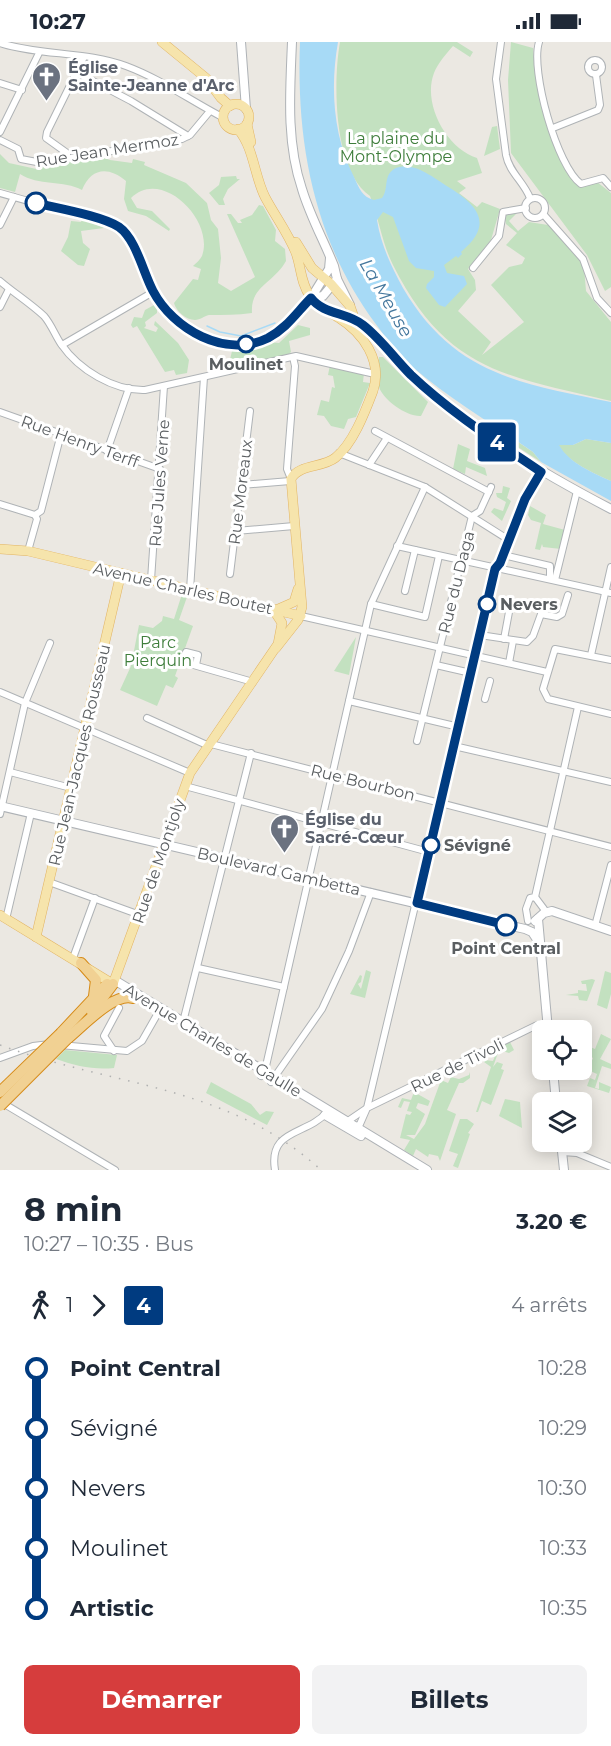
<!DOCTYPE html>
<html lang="fr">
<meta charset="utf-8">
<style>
body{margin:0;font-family:Montserrat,sans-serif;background:#f2f2f3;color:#1f2937;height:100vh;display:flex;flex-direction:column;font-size:22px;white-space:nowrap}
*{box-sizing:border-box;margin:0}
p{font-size:20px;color:#747a83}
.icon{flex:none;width:33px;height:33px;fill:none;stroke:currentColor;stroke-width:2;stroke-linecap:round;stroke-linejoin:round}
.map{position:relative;height:1128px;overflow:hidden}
.sheet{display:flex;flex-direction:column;background:#fff;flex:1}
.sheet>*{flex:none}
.badge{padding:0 12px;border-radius:4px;font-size:21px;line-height:39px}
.tools{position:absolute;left:532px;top:978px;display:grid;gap:12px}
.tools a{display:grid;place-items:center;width:60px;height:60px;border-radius:9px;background:#fff;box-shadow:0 3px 15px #0003;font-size:30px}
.map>.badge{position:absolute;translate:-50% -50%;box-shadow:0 0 0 3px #fff}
.legs{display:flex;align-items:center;gap:9px;height:66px;padding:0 24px;font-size:20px}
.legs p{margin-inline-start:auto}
.head{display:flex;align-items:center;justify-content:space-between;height:102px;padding:0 24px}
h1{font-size:33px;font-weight:700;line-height:45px}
.primary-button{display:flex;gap:12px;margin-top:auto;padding:12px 24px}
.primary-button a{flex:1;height:69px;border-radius:9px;background:#d63d3d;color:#fff;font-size:24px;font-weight:700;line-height:69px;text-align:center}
.primary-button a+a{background:#f2f2f3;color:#1f2937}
ul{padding:0 24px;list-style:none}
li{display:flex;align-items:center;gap:21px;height:60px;font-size:22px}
li i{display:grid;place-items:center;width:9px;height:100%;margin:0 8px;background:currentColor}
li i::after{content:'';width:15px;height:15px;margin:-8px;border:4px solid;border-radius:50%;background:#fff}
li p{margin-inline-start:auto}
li:first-child i{background:linear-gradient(#0000 50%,currentColor 0)}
li:last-child i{background:linear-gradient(currentColor 50%,#0000 0)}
.status{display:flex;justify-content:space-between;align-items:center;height:42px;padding:0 30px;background:#fff;direction:ltr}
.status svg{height:16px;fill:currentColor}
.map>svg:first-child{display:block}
.green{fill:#c3e1c0}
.water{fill:#a7daf6}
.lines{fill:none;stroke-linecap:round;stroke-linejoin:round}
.stream{stroke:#a7daf6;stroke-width:1.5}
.street-casing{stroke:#afb3b6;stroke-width:8}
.secondary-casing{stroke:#aeb2b6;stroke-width:10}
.primary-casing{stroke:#e2b464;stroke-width:10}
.highway-casing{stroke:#d68b17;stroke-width:12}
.street{stroke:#fff;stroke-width:6}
.secondary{stroke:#fff;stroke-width:8}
.primary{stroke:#f6e4ac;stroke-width:9}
.highway{stroke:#f1d193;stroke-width:10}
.rail{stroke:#b0b1b1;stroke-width:1.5;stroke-dasharray:1.5 8;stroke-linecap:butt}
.highway-bridge-casing{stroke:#d68b17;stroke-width:12;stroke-linecap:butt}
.highway-bridge{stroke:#f1d193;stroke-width:10}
.line-1-casing{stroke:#fff;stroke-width:14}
.line-1{stroke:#003b80;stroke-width:9}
.stop-1-dot{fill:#fff;stroke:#003b80;stroke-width:3}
.labels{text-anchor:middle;stroke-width:6;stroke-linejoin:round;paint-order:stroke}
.worship-label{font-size:16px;font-weight:bold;fill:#5b616d;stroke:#fff;text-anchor:start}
.park-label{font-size:16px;fill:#3f7e3c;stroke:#fff}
.street-label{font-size:16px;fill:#5a5e61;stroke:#fff}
.stop-label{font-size:16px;font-weight:bold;fill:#5a5e61;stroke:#fff}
.water-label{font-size:18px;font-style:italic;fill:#44779d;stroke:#fff}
</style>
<div class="status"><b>10:27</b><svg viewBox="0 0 49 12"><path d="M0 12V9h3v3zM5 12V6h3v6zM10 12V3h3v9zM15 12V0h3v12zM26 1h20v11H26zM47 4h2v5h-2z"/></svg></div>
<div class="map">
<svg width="611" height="1128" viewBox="0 0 611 1128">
<rect width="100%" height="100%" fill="#ebe8e2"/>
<!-- green -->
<g class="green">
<path d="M 340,0 L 457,0 L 473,10 L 470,15 L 453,4 C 446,12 438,21 434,31 C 422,62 447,107 477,116 L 482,131 L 457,139 L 466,146 L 459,151 L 477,165 L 482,160 L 500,167 L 491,198 L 468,227 L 475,238 L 476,248 L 458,269 L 491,300 L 482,313 L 524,280 L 491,243 L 509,225 L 522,222 L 525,216 L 506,203 L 517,191 L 506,182 L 504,172 L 516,168 L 517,171 L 509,179 L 518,189 L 529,180 L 548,183 L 573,207 L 584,225 L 586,249 L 611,280 L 611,359 C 506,334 446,329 393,223 C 382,201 379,177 370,154 C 333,129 333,39 340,0 Z"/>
<path d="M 511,0 L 533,6 C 538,61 551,97 580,144 L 597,140 L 611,151 L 611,245 L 605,249 L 587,213 L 511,111 L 508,38 Z"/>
<polygon points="497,84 500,107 484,114 492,85"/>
<path d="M 0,112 L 9,121 L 41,128 L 42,124 L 99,114 L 110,118 L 132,121 L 133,117 L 145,120 L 144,123 L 186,141 L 207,161 L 211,178 L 218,187 L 221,216 L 218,241 L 231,249 L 255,235 L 227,172 L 231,172 L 238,181 L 242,181 L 240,178 L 252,173 L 259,163 L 263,164 L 276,188 L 275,199 L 285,207 L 286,219 C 274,241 250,244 252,271 C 237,273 224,273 209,273 C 204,274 200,278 195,278 C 186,278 176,269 174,261 L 193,237 L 198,238 L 201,227 L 193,224 C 196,221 200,218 202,214 C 215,178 161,125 131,156 L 137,166 L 152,169 L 170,187 L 169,189 L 146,174 L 128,169 L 124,157 L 126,139 C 108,124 91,126 82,148 C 64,138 38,144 20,132 L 15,150 L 0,146 Z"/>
<polygon points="236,134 237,137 240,137 228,147 223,157 225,163 219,163 209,151 219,143 221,135"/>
<polygon points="82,177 104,186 81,189 83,201 90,207 84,224 78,223 61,209 68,195 71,179 81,180"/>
<polygon points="154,263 157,265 157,271 145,280 146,284 144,286 156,290 158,286 154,283 155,279 178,301 189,318 187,331 176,333 174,328 165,330 137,284 133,286 131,283 134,275 142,276 145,268"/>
<polygon points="298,283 310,286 310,293 289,299 291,310 288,313 211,328 214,324 229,322 232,309 268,300 279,301"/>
<path d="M 379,315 L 383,315 L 428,360 L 421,374 C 407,375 383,358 379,345 C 376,336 378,324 379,315 Z"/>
<polygon points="330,323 364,331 363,340 370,341 356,375 348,377 344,387 331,384 324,374 317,373 321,358 329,360 332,345 335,346 333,334 328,333"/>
<polygon points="491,382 533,410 541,420 488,386"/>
<path d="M 586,397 L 611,401 L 611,439 C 593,431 569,421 558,403 L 573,403 Z"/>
<polygon points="458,402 470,407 467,419 485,426 487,434 466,425 465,432 453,427"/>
<polygon points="503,444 510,446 507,456 511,459 502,479 491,470 494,466 503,469 506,460 497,455 496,451 502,451"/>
<polygon points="530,464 546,473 543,482 565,488 561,507 543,505 542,502 540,508 535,507 541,481 531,478 528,473"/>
<polygon points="182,552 187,555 179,578 193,584 175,634 178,636 173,646 166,643 157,664 120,648 131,624 139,583 153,586 162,579 163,574 174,577"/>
<polygon points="356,595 349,633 334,629"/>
<polygon points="366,928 371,930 365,956 350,952 360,933 362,934 361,940 358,942 361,947"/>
<polygon points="605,929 611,931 611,952 607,967 597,963"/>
<polygon points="592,937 595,938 587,959 579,958 578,954 566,953 578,951 578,948 587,949 586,942 582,942 581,939"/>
<polygon points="601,992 611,997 600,1017 611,1022 611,1027 602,1024 595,1046 599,1047 599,1040 611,1045 609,1051 587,1044 590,1036 595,1038 597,1032 588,1028 593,1016 584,1010 590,1005 595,1007"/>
<polygon points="510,1000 514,1008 509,1011 499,1008 493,1025 497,1020 503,1022 501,1027 504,1028 491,1063 482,1059 478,1070 476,1070 491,1025 484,1020 485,1018 493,1019 498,1006"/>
<path d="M 65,1008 L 117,1013 L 114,1026 C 93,1028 76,1024 56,1017 Z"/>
<polygon points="470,1030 470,1036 463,1041 459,1041 447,1068 456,1072 440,1119 438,1114 429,1112 428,1115 416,1107 413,1114 404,1108 410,1098 400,1096 406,1072 410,1073 412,1070 407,1069 410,1060 404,1059 401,1066 398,1065 402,1056 411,1058 414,1050 430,1059 428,1064 418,1061 416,1066 425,1072 415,1093 406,1093 414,1097 425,1082 441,1038 448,1041 451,1035 459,1037 469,1033"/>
<polygon points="211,1040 251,1062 260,1073 266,1069 274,1070 267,1083 206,1051"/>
<polygon points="505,1057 520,1060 522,1086 499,1074"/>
<polygon points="460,1077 467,1077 474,1082 468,1091 470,1092 458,1126 453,1124 458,1112 449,1109"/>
</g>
<!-- water -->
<path class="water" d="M 300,0 L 338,0 C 330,45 333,94 354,135 C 359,146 362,155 374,158 L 382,156 C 389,147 383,134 394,127 C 412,117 435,137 450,146 C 480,165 493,183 461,210 L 462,212 L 458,216 L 456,214 L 444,223 L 447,231 L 464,234 L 467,242 L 445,265 L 439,263 L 426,246 L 427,242 L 434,235 L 434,229 L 416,226 L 409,219 L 393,175 L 383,170 L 377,178 C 381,203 391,224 403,246 C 454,333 520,341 611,360 L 611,401 L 586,397 L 573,403 L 559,403 C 569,421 593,431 611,439 L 611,459 L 541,420 L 533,410 C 489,380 440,351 400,314 C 391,305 383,291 375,281 C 314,198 296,101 300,0 Z"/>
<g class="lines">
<!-- stream -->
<polyline class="stream" points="207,284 220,290 241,294 275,281"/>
<defs>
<g id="street">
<path d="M 501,0 L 496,37 L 506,113 C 509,130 524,140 530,156"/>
<path d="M 539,0 C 530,28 557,125 581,142 L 603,136 L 611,145"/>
<path d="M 0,1 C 41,14 86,9 126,24 C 161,37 191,59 224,76"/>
<circle cx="595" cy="25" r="7"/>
<polyline points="76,30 131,59 188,94"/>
<polyline points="0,41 22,48"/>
<polyline points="553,86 598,68 600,63 596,33"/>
<polyline points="0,90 39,11"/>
<polyline points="0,98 18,107 21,117 42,121 182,97 190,93 210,69"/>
<polyline points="67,115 67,111 46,96 47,90 84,15"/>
<path d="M 0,151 L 120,185 C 140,211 146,245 166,271 C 175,283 190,290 204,295 C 262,315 274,292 311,256"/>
<circle cx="535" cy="166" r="10"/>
<polyline points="544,173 583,217 597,256 611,271"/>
<polyline points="0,183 14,155"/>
<polyline points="473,226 499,194 503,170 526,166"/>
<path d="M 0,239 C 14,251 30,261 44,274 C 51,282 55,293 61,302 C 79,328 114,349 145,348 L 296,314 L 375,332"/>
<polyline points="0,265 9,247"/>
<polyline points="62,303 153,250"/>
<polyline points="0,370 160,427"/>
<polyline points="375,389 489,450"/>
<polyline points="107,409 129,346"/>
<polyline points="339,411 425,445 509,498"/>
<polyline points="369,423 387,396"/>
<polyline points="291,437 287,427 295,324 293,315"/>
<polyline points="242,443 290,439"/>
<polyline points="0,462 35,473"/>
<polyline points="35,473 41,469 61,392"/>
<polyline points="236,489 294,484"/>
<polyline points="397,504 611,551"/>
<polyline points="28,509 37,477 35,473"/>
<polyline points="503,513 550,524 550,537"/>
<polyline points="230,532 250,369"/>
<polyline points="151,538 164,344"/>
<polyline points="555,538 577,449"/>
<polyline points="190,548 204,335"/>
<polyline points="405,549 415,508"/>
<polyline points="371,562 425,575 439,514"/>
<polyline points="301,574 547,630"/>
<polyline points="480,593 527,600 533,594 541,572 557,575 562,572 568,553"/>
<polyline points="504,597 509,570"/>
<polyline points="591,613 611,525"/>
<polyline points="611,618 555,607 543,647 548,657 611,672"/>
<polyline points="509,621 513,599"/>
<polyline points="196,623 198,613 186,610 183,620 253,640"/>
<polyline points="436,623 471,631"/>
<polyline points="0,650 190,731"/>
<polyline points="485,657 490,639"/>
<polyline points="349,659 459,685"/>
<polyline points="147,676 209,704"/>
<polyline points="417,699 472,474 480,469 491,445"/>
<polyline points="211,702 611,805"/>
<polyline points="454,704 611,740"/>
<polyline points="10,730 71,746"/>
<polyline points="185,744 429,810"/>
<polyline points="0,772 25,661 50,601"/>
<polyline points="49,840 140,873"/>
<polyline points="535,855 544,867"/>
<polyline points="7,873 31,771"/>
<polyline points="528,879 526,867 530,856 535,855 578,665"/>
<polyline points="595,884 611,823"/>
<polyline points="73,916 95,856"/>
<polyline points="198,926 284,945"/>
<polyline points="183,980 251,711"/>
<polyline points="60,1003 127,1009 142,999 158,971"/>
<polyline points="114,1009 104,994 119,966"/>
<polyline points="0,1016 33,1004 50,1002"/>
<polyline points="261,1034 266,1024 371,562 425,445"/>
<polyline points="271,1040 322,967 349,909 371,850"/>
<polyline points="1,1060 115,1128"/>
<polyline points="345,1081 367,1066 495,527 500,521 526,457 541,430"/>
<polyline points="354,1086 360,1082 367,1066 535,984 547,981"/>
<polyline points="562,1110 577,1111 611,1125"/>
<path d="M 275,1128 C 268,1086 307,1094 327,1070"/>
</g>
<g id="secondary">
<polyline points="241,0 246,67"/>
<path d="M 292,0 C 290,49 286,100 302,147 C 310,174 324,199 334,224 L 337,237 L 323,254 L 311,256 L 329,227 L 330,216"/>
<polyline points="337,237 350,263"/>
<path d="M 334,270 C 373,283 383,304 411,332 C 429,351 453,368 474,384 C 517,416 563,442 611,467"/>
<polyline points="0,764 525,887 532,890 538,899"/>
<polyline points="538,877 548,988"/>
<polyline points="535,879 544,871 552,869 611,889"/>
<polyline points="116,939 427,1128"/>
<polyline points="553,1028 556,1060"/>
<polyline points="325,1073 361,1094"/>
<polyline points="561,1100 564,1128"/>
</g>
<g id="primary">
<polyline points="162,0 206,36 221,56 230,64"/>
<circle cx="236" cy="75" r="13"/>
<polyline points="247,82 251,100"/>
<path d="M 238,87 C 254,106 254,133 265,155 C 275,174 288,191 296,211 C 301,225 301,242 310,254 C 317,265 329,269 339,276 C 363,291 383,319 373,349 C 365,370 353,402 335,416 C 322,426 299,422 291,437 L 302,565 L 298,578 L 276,606"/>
<polyline points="296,200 312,226 331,242 350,264 359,290"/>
<polyline points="0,507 28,509 301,574"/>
<polyline points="278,567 294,560 298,547"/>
<polyline points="0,873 113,942 190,731 278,602 282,581 273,567"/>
<polyline points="36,895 121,531"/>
</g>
<g id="highway">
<polyline points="81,921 96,938 94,954"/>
<polyline points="92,970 113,942"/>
<polyline points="61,991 107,942"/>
<path d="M 67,997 C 83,984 114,950 133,956"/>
</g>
</defs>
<!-- street casing -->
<use href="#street" class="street-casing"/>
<!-- secondary casing -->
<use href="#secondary" class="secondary-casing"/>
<!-- primary casing -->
<use href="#primary" class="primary-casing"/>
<!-- highway casing -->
<use href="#highway" class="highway-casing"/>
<!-- street -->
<use href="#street" class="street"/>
<!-- secondary -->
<use href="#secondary" class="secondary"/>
<!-- primary -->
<use href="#primary" class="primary"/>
<!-- highway -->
<use href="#highway" class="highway"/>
<!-- rail -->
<path class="rail" d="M 0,1003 C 114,1045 226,1042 321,1128"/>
<defs>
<g id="highway-bridge">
<polyline points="0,1050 61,991"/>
<polyline points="0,1064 67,997"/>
</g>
</defs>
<!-- highway-bridge casing -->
<use href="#highway-bridge" class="highway-bridge-casing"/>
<!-- highway-bridge -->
<use href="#highway-bridge" class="highway-bridge"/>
</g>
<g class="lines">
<defs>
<path id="line-1" d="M 36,161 C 56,166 103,174 119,185 C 136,197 143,230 153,249 C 173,287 225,317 268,296 C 287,286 297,270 311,256 C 324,273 347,270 363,283 C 381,297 395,317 411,333 C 450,370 497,400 541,430 L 525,457 L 500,521 L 495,527 L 417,861 L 506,883"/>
</defs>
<!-- line-1 casing -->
<use href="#line-1" class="line-1-casing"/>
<!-- line-1 -->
<use href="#line-1" class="line-1"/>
</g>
<!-- icons -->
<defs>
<symbol id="church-pin" viewBox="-11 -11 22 30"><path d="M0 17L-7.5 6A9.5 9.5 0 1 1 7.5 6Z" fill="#6b7280" stroke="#fff"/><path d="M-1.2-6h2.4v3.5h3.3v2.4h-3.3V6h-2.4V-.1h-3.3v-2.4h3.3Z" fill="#fff"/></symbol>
</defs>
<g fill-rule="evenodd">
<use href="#church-pin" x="30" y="18" width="33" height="45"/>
<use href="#church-pin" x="268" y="770" width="33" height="45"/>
</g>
<!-- markers -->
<g class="stop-1-dot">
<circle cx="36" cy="161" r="10"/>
<circle cx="246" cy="302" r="8"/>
<circle cx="487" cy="562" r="8"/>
<circle cx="431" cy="803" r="8"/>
<circle cx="506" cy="883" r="10"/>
</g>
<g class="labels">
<!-- worship labels -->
<g class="worship-label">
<text x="68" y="31">Église<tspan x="68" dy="18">Sainte-Jeanne d'Arc</tspan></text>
<text x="305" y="783">Église du<tspan x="305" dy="18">Sacré-Cœur</tspan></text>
</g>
<!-- park labels -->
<g class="park-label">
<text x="396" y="102">La plaine du<tspan x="396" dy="18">Mont-Olympe</tspan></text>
<text x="158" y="606">Parc<tspan x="158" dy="18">Pierquin</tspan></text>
</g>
<!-- street labels -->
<g class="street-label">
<text transform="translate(107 108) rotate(-9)" y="6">Rue Jean Mermoz</text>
<text transform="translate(80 399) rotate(20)" y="6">Rue Henry Terff</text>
<text transform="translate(159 441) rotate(-86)" y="6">Rue Jules Verne</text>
<text transform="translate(240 450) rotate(-83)" y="6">Rue Moreaux</text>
<text transform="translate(456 540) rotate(-76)" y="6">Rue du Daga</text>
<text transform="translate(183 546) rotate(13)" y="6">Avenue Charles Boutet</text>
<text transform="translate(79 713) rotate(-77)" y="6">Rue Jean-Jacques Rousseau</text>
<text transform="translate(363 740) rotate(14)" y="6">Rue Bourbon</text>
<text transform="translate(158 819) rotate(-71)" y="6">Rue de Montjoly</text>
<text transform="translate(279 829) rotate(13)" y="6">Boulevard Gambetta</text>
<text transform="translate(213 998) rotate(31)" y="6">Avenue Charles de Gaulle</text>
<text transform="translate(457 1023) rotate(-26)" y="6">Rue de Tivoli</text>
</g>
<!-- stop labels -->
<g class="stop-label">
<text x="246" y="328">Moulinet</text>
<text x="500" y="568" text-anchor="start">Nevers</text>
<text x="444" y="809" text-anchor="start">Sévigné</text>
<text x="506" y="912">Point Central</text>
</g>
<!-- water labels -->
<g class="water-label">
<text transform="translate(386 256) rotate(60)" y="6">La Meuse</text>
</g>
</g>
</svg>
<div class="tools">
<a><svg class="icon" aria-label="locate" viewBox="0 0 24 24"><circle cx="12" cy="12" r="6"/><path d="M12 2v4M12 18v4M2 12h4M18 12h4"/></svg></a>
<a><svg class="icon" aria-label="layers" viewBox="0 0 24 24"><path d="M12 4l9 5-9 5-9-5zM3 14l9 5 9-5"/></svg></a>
</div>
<b class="badge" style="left:497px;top:400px;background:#003b80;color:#fff">4</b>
</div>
<section class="sheet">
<div class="head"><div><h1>8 min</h1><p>10:27 – 10:35 · Bus</p></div><b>3.20 €</b></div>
<div class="legs"><svg class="icon" aria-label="walk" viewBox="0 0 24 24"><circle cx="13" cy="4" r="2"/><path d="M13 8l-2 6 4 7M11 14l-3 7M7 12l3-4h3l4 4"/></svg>1<svg class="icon" aria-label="forward" viewBox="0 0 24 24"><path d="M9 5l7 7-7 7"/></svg><b class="badge" style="background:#003b80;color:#fff">4</b><p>4 arrêts</p></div>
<ul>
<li><i style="color:#003b80"></i><b>Point Central</b><p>10:28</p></li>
<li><i style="color:#003b80"></i><span>Sévigné</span><p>10:29</p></li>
<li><i style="color:#003b80"></i><span>Nevers</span><p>10:30</p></li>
<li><i style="color:#003b80"></i><span>Moulinet</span><p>10:33</p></li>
<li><i style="color:#003b80"></i><b>Artistic</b><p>10:35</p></li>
</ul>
<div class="primary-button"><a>Démarrer</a><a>Billets</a></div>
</section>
